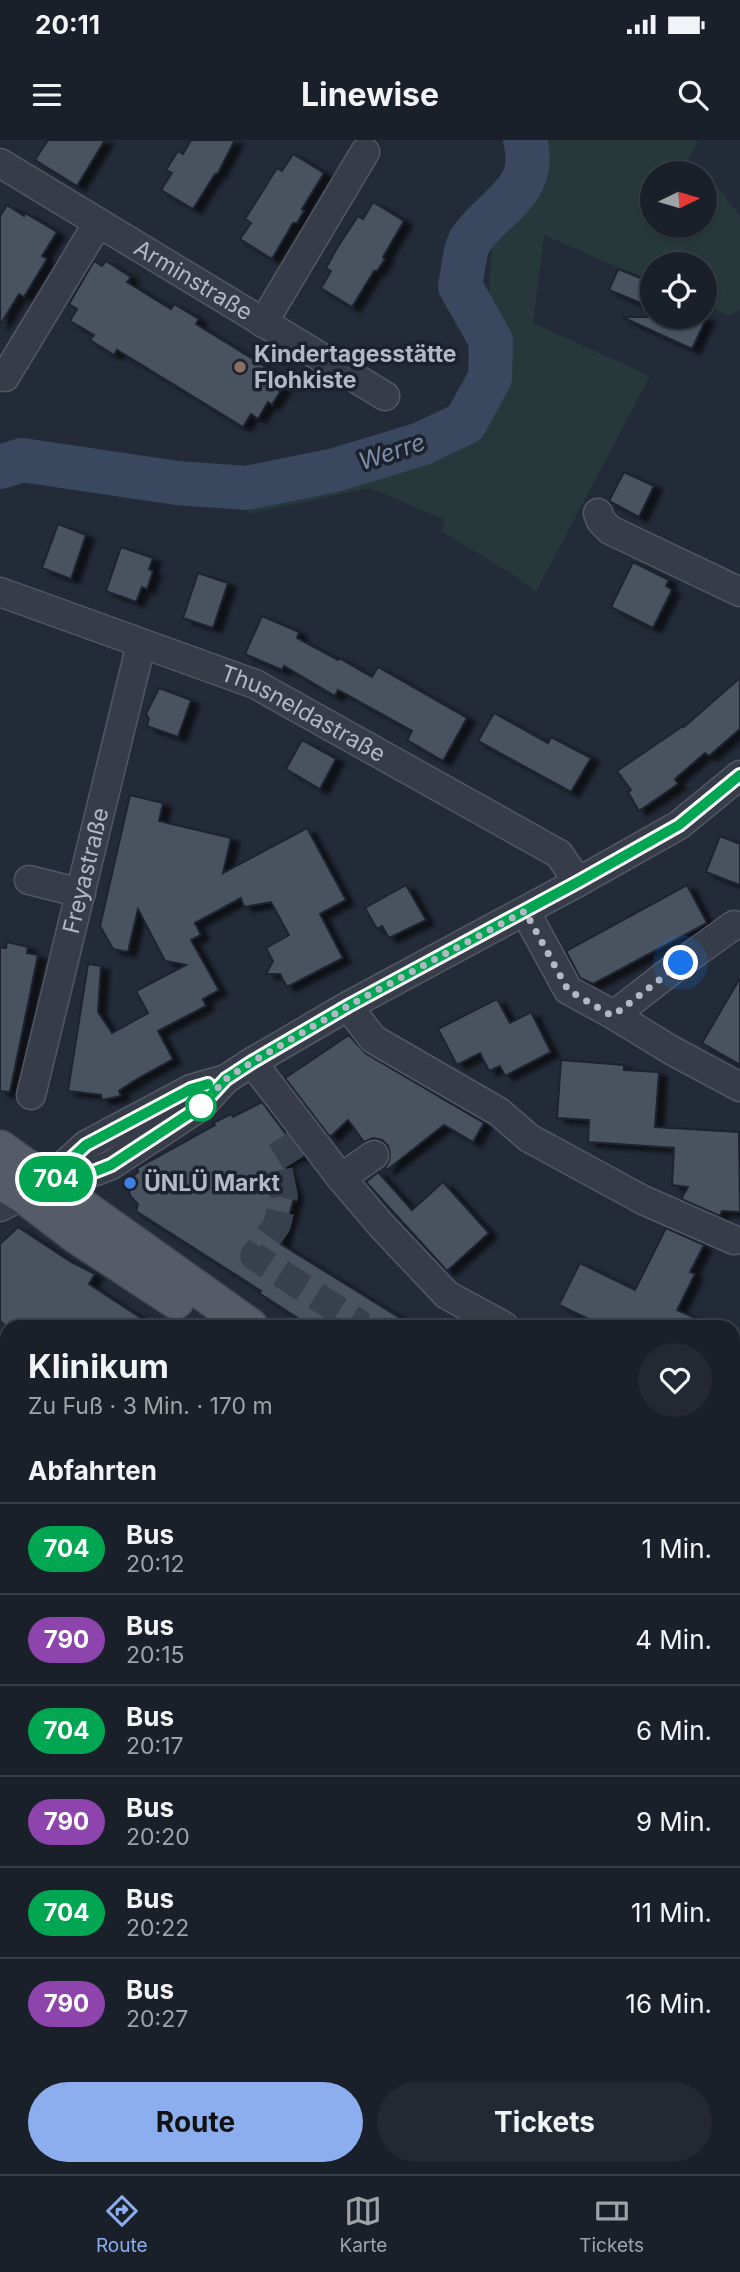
<!DOCTYPE html>
<html lang="de">
<meta charset="utf-8">
<style>
body{margin:0;font-family:Inter,sans-serif;background:#232832;color:#f1f3f6;height:100vh;display:flex;flex-direction:column;font-size:26px;white-space:nowrap}
*{box-sizing:border-box;margin:0}
p{font-size:23px;color:#9fa3a8}
.icon{flex:none;width:38px;height:38px;fill:none;stroke:currentColor;stroke-width:2;stroke-linecap:round;stroke-linejoin:round}
.map{position:relative;flex:1;overflow:hidden}
.sheet{position:absolute;left:0px;top:1180px;width:740px;height:856px;display:flex;flex-direction:column;background:#1a202a;border-radius:21px 21px 0 0;box-shadow:0 2px 5px #0004,0 0 0 2px #383e47}
.sheet>*{flex:none}
.badge{padding:0 14px;border-radius:23px;font-size:24px;line-height:46px}
.needle{width:46px;rotate:85deg}
.controls{position:absolute;left:640px;top:21px;display:grid;gap:14px}
.controls a{display:grid;place-items:center;width:77px;height:77px;border-radius:50%;background:#1a202a;box-shadow:0 2px 5px #0004,0 0 0 2px #383e47;font-size:35px}
.you{position:absolute;width:35px;height:35px;margin:-18px;border:5px solid #fff;border-radius:50%;background:#1a73e8;box-shadow:0 0 0 10px #1a73e833}
.map>.badge{position:absolute;translate:-50% -50%;box-shadow:0 0 0 4px #fff}
h2{padding:0 28px;font-size:26px;line-height:63px}
.round{display:grid;place-items:center;flex:none;width:74px;height:74px;border-radius:37px;background:#232832}
.overview{display:flex;align-items:center;justify-content:space-between;height:119px;padding:0 28px}
h1{font-size:33px;font-weight:700;line-height:52px}
.cta{display:flex;gap:14px;margin-top:auto;padding:14px 28px}
.cta a{flex:1;height:80px;border-radius:42px;background:#8daeee;color:#111;font-size:28px;font-weight:700;line-height:80px;text-align:center}
.cta a+a{background:#232832;color:#f1f3f6}
ul{padding:0;list-style:none}
li{display:flex;align-items:center;gap:21px;height:91px;padding:0 28px;border-top:2px solid #383e47}
li div{flex:1}
li b{display:block;font-size:26px}
li em{font-style:normal}
li .badge{min-width:77px;font-weight:700;text-align:center}
.status{display:flex;justify-content:space-between;align-items:center;height:49px;padding:0 35px;background:#1a202a;direction:ltr}
.status svg{height:19px;fill:currentColor}
header{display:flex;justify-content:space-between;align-items:center;height:91px;padding:0 28px;background:#1a202a;font-size:32px;font-weight:700}
.tab-bar{display:flex;justify-content:space-around;align-items:center;height:98px;border-top:2px solid #383e47;background:#1a202a;font-size:19px;color:#9fa3a8}
.tab-bar a{display:grid;justify-items:center;gap:4px}
.tab-bar .active{color:#8daeee}
.map>svg:first-child{display:block}
.green{fill:#26383a}
.lines{fill:none;stroke-linecap:round;stroke-linejoin:round}
.river{stroke:#3a485f;stroke-width:44}
.building{fill:#4a5261;stroke:#1e242f;stroke-width:2;filter:url(#shadow)}
.minor-tunnel{stroke:#38404d;stroke-width:28;stroke-dasharray:28 14;stroke-linecap:butt}
.minor-casing{stroke:#525863;stroke-width:31}
.major-casing{stroke:#404651;stroke-width:38}
.minor{stroke:#373d48;stroke-width:28}
.major{stroke:#555c68;stroke-width:35}
.line-casing{stroke:#fff;stroke-width:16}
.line{stroke:#00a651;stroke-width:10}
.walk{stroke:#b2b8c4;stroke-width:7;stroke-dasharray:0 12.6}
.education-dot{fill:#8d6e63;stroke:#1c222d;stroke-width:2.5}
.stop-dot{fill:#fff;stroke:#00a651;stroke-width:3.5}
.shop-dot{fill:#3f7fe0;stroke:#1c222d;stroke-width:2.5}
.labels{text-anchor:middle;stroke-width:7;stroke-linejoin:round;paint-order:stroke}
.street-label{font-size:23px;fill:#b2b8c4;stroke:#1c222d}
.poi-label{font-size:23px;font-weight:bold;fill:#b2b8c4;stroke:#1c222d;text-anchor:start}
.water-label{font-size:24px;font-style:italic;fill:#7c8eaa;stroke:#1c222d}
</style>
<div class="status"><b>20:11</b><svg viewBox="0 0 49 12"><path d="M0 12V9h3v3zM5 12V6h3v6zM10 12V3h3v9zM15 12V0h3v12zM26 1h20v11H26zM47 4h2v5h-2z"/></svg></div>
<header><svg class="icon" aria-label="menu" viewBox="0 0 24 24"><path d="M4 6h16M4 12h16M4 18h16"/></svg>Linewise<svg class="icon" aria-label="search" viewBox="0 0 24 24"><circle cx="10" cy="10" r="6"/><path d="M15 15l6 6"/></svg></header>
<div class="map">
<svg width="740" height="2034" viewBox="0 0 740 2034">
<defs>
<filter id="shadow"><feDropShadow dx="8" dy="4.5" stdDeviation="2" flood-color="#0009"/></filter>
</defs>
<rect width="100%" height="100%" fill="#232b38"/>
<!-- green -->
<polygon class="green" points="536,0 698,0 686,26 699,33 653,33 653,86 705,86 705,36 713,41 740,76 740,170 730,176 705,165 705,124 653,124 653,143 544,95 533,183 650,236 536,452 517,437 441,391 445,380 370,348 249,374 245,363 427,316 472,291 500,254 509,233 489,162 492,97 526,52 538,10"/>
<g class="lines">
<!-- river -->
<path class="river" d="M 0,327 L 22,320 L 177,343 L 247,348 L 335,330 L 421,304 L 465,283 L 490,238 L 491,201 L 460,146 C 463,133 464,110 471,99 C 495,65 539,51 525,0"/>
</g>
<!-- building -->
<g class="building">
<polygon points="48,0 105,0 77,46 35,20"/>
<polygon points="191,0 235,0 218,33 215,34 193,69 161,50 172,33 166,30 178,11 183,14"/>
<polygon points="293,14 324,33 302,69 304,71 297,83 293,83 272,119 240,99 251,83 245,79 257,60 277,28 282,31"/>
<polygon points="373,62 404,81 383,117 385,119 377,131 374,131 352,167 321,148 331,131 326,128 337,108 358,76 363,79"/>
<polygon points="7,65 24,76 25,73 57,92 42,116 47,119 24,157 19,154 0,185 0,76"/>
<polygon points="94,121 102,126 106,121 131,137 127,142 171,169 174,164 199,179 196,184 287,240 272,265 268,262 258,279 251,274 243,287 117,210 114,215 90,200 94,195 70,181 77,169 69,164"/>
<polygon points="618,129 653,143 653,168 609,150"/>
<polygon points="622,177 707,177 692,209"/>
<polygon points="624,332 654,346 639,377 609,361"/>
<polygon points="58,384 86,395 71,439 42,428"/>
<polygon points="121,407 153,418 149,429 153,431 147,449 142,447 136,462 106,451"/>
<polygon points="633,422 669,440 666,446 672,450 653,488 611,467"/>
<polygon points="198,433 228,443 213,488 183,478"/>
<polygon points="262,476 299,492 297,498 338,520 339,518 372,537 378,527 467,578 443,621 407,600 412,591 338,550 335,556 284,526 282,530 245,514"/>
<polygon points="740,538 740,589 709,616 705,613 675,639 678,644 639,671 628,652 631,650 617,631 683,586 684,587"/>
<polygon points="159,548 191,560 178,597 147,586 149,579 146,574"/>
<polygon points="494,573 548,603 551,597 591,618 571,652 478,601"/>
<polygon points="302,600 336,619 320,649 286,629"/>
<polygon points="130,655 163,663 159,681 231,698 223,733 307,688 346,760 320,774 343,818 287,847 280,834 266,834 273,821 266,808 289,795 271,762 244,767 241,758 195,783 201,795 191,800 219,850 203,859 206,866 158,891 173,919 137,939 119,951 121,956 102,960 101,955 68,951 88,824 101,826 98,872 112,893 148,873 136,851 186,825 165,821 138,769 128,812 113,809 100,786"/>
<polygon points="720,696 740,704 740,745 706,732"/>
<polygon points="406,745 426,780 389,798 382,786 377,789 365,768"/>
<polygon points="687,745 707,783 593,844 580,838 566,811"/>
<polygon points="7,802 28,807 27,813 38,815 10,952 0,951 0,807 6,808"/>
<polygon points="740,838 740,925 702,903"/>
<polygon points="497,859 510,883 531,872 551,912 505,936 500,926 489,931 480,913 457,925 438,889"/>
<polygon points="349,895 365,913 484,983 473,1002 444,985 387,1030 385,1028 389,1021 390,1013 388,1006 382,1000 373,998 364,1002 348,980 330,997 285,938"/>
<polygon points="561,920 624,925 624,930 659,932 655,987 739,992 740,1072 722,1071 720,1076 681,1059 688,1047 672,1045 674,1008 588,1002 589,980 557,978"/>
<polygon points="262,962 301,1014 284,1022 295,1055 281,1104 413,1186 310,1186 259,1153 261,1151 136,1071 138,1064 131,1057 128,1049 131,1038 138,1032 137,1028 215,985 213,983 231,974 233,977"/>
<polygon points="378,1032 412,1070 443,1042 489,1093 447,1131 366,1042"/>
<polygon points="18,1087 71,1122 95,1134 89,1144 153,1186 6,1186 0,1181 0,1104"/>
<polygon points="666,1088 704,1105 690,1132 695,1134 677,1170 713,1186 603,1186 559,1165 580,1123 635,1150"/>
</g>
<g class="lines">
<!-- minor-tunnel -->
<polyline class="minor-tunnel" points="298,1000 294,1006 276,1017 284,1056 277,1085 254,1116 363,1186"/>
<defs>
<g id="minor">
<path id="s1" d="M 0,23 L 385,256"/>
<polyline points="263,183 365,12"/>
<polyline points="5,237 98,83"/>
<polyline points="598,373 601,381 610,390 740,452"/>
<path id="s2" d="M 0,452 L 255,544 L 559,714 L 578,742"/>
<polyline points="29,740 81,753"/>
<polyline points="525,771 568,850 614,875 671,910 740,947"/>
<polyline points="348,866 373,899 499,972 529,998 643,1060 734,1100"/>
<polyline points="614,875 681,823 734,785"/>
<polyline points="252,922 341,1038 381,1085 447,1155 504,1186"/>
<path id="s3" d="M 31,955 L 141,504"/>
<polyline points="341,1038 374,1015"/>
<polyline points="48,1040 86,1005 191,949 226,939"/>
<polyline points="47,1041 96,1031 111,1025 201,966 226,939 252,922 348,866 578,742 679,685 740,635"/>
<polyline points="0,1067 23,1055"/>
<polyline points="0,1281 7,1287"/>
<polyline points="0,1562 7,1550"/>
<polyline points="0,1582 2,1583"/>
<polyline points="0,1675 7,1679"/>
<polyline points="733,1737 740,1739"/>
<polyline points="0,1740 7,1730"/>
<polyline points="0,1833 7,1834"/>
<polyline points="0,1975 7,1977"/>
<polyline points="221,2028 245,2034"/>
<polyline points="592,2028 606,2034 627,2034"/>
<polyline points="47,2034 49,2028"/>
<polyline points="372,2034 374,2028"/>
</g>
<g id="major">
<polyline points="0,1008 250,1186"/>
<polyline points="0,1042 23,1055 77,1096 176,1161"/>
<polyline points="733,1431 740,1433"/>
</g>
</defs>
<!-- minor casing -->
<use href="#minor" class="minor-casing"/>
<!-- major casing -->
<use href="#major" class="major-casing"/>
<!-- minor -->
<use href="#minor" class="minor"/>
<!-- major -->
<use href="#major" class="major"/>
</g>
<g class="lines">
<defs>
<polyline id="line" points="208,944 191,949 86,1005 47,1041 96,1031 111,1025 201,966 226,939 252,922 348,866 578,742 679,685 740,635"/>
</defs>
<!-- line casing -->
<use href="#line" class="line-casing"/>
<!-- line -->
<use href="#line" class="line"/>
<!-- walk -->
<polyline class="walk" points="201,966 226,939 252,922 348,866 525,771 568,850 609,874 614,875 681,823"/>
</g>
<!-- markers -->
<circle class="education-dot" cx="240" cy="227" r="7"/>
<circle class="stop-dot" cx="201" cy="966" r="14"/>
<circle class="shop-dot" cx="130" cy="1043" r="7"/>
<g class="labels">
<!-- street labels -->
<g class="street-label">
<text dy="8" stroke="none"><textPath href="#s1" startOffset="226">Arminstraße</textPath></text>
<text dy="8" stroke="none"><textPath href="#s2" startOffset="327">Thusneldastraße</textPath></text>
<text dy="8" stroke="none"><textPath href="#s3" startOffset="231">Freyastraße</textPath></text>
</g>
<!-- poi labels -->
<g class="poi-label">
<text x="254" y="222">Kindertagesstätte<tspan x="254" dy="26">Flohkiste</tspan></text>
<text x="144" y="1051">ÜNLÜ Markt</text>
</g>
<!-- water labels -->
<g class="water-label">
<text transform="translate(392 312) rotate(-18)" y="8">Werre</text>
</g>
</g>
</svg>
<div class="controls">
<a><svg class="needle" viewBox="-14 -14 28 28"><path d="M0-13l5 13h-10z" fill="#e53935"/><path d="M0 13l5-13h-10z" fill="#9fa3a8"/></svg></a>
<a><svg class="icon" aria-label="locate" viewBox="0 0 24 24"><circle cx="12" cy="12" r="6"/><path d="M12 2v4M12 18v4M2 12h4M18 12h4"/></svg></a>
</div>
<div class="you" style="left:681px;top:823px"></div>
<b class="badge" style="left:56px;top:1039px;background:#00a651;color:#fff">704</b>
<section class="sheet">
<div class="overview"><div><h1>Klinikum</h1><p>Zu Fuß · 3 Min. · 170 m</p></div><a class="round"><svg class="icon" aria-label="heart" viewBox="0 0 24 24"><path d="M12 20l-8-8c-3-5 5-10 8-4 3-6 11-1 8 4z"/></svg></a></div>
<h2>Abfahrten</h2>
<ul>
<li><span class="badge" style="background:#00a651;color:#fff">704</span><div><b>Bus</b><p>20:12</p></div><em>1 Min.</em></li>
<li><span class="badge" style="background:#8e44ad;color:#fff">790</span><div><b>Bus</b><p>20:15</p></div><em>4 Min.</em></li>
<li><span class="badge" style="background:#00a651;color:#fff">704</span><div><b>Bus</b><p>20:17</p></div><em>6 Min.</em></li>
<li><span class="badge" style="background:#8e44ad;color:#fff">790</span><div><b>Bus</b><p>20:20</p></div><em>9 Min.</em></li>
<li><span class="badge" style="background:#00a651;color:#fff">704</span><div><b>Bus</b><p>20:22</p></div><em>11 Min.</em></li>
<li><span class="badge" style="background:#8e44ad;color:#fff">790</span><div><b>Bus</b><p>20:27</p></div><em>16 Min.</em></li>
</ul>
<div class="cta"><a>Route</a><a>Tickets</a></div>
</section>
</div>
<nav class="tab-bar">
<a class="active"><svg class="icon" aria-label="directions" viewBox="0 0 24 24"><path d="M12 3l9 9-9 9-9-9zM9 14v-3h6M13 9l2 2-2 2"/></svg>Route</a>
<a><svg class="icon" aria-label="map" viewBox="0 0 24 24"><path d="M3 6l6-2 6 2 6-2v14l-6 2-6-2-6 2zM9 4v14M15 6v14"/></svg>Karte</a>
<a><svg class="icon" aria-label="tickets" viewBox="0 0 24 24"><path d="M3 7h18v10H3zM15 7v10"/></svg>Tickets</a>
</nav>
